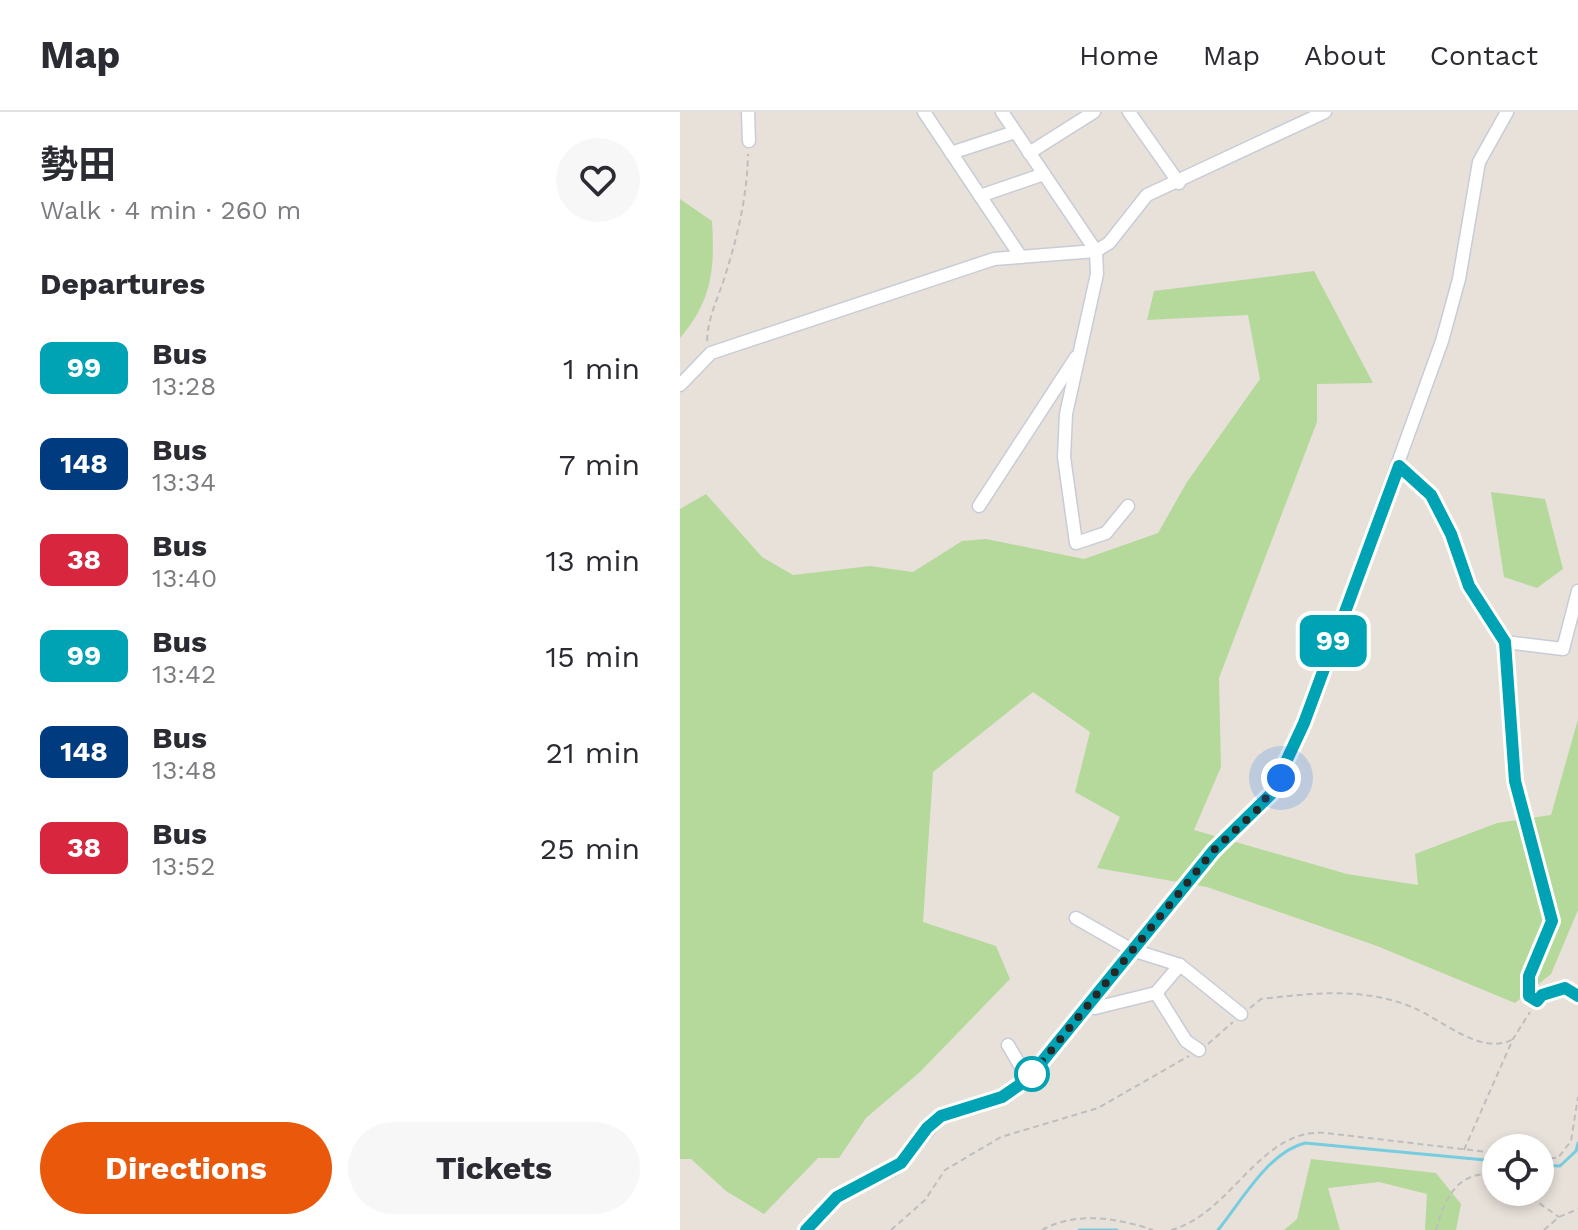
<!DOCTYPE html>
<meta charset="utf-8">
<style>
body{margin:0;font-family:"Work Sans","Noto Sans JP",sans-serif;background:#f7f7f7;color:#2b2b33;height:100vh;display:flex;flex-direction:column;font-size:30px;white-space:nowrap}
*{box-sizing:border-box;margin:0}
p{font-size:26px;color:#7c7c81}
.icon{flex:none;width:44px;height:44px;fill:none;stroke:currentColor;stroke-width:2;stroke-linecap:round;stroke-linejoin:round}
.map{position:relative;flex:1;overflow:hidden}
.side{display:flex;flex-direction:column;background:#fff;width:680px}
.side>*{flex:none}
.badge{padding:0 16px;border-radius:12px;font-size:28px;line-height:52px}
.tools{position:absolute;left:802px;top:1022px;display:grid;gap:16px}
.tools a{display:grid;place-items:center;width:72px;height:72px;border-radius:50%;background:#fff;box-shadow:0 4px 12px #0003;font-size:40px}
.you{position:absolute;width:40px;height:40px;margin:-20px;border:6px solid #fff;border-radius:50%;background:#1a73e8;box-shadow:0 0 0 12px #1a73e833}
.map>.badge{position:absolute;translate:-50% -50%;box-shadow:0 0 0 4px #fff}
h2{padding:0 40px;font-size:30px;line-height:72px}
.round{display:grid;place-items:center;flex:none;width:84px;height:84px;border-radius:42px;background:#f7f7f7}
.headline{display:flex;align-items:center;justify-content:space-between;height:136px;padding:0 40px}
h1{font-size:38px;font-weight:700;line-height:60px}
.primary-button{display:flex;gap:16px;margin-top:auto;padding:16px 40px}
.primary-button a{flex:1;height:92px;border-radius:48px;background:#ea580c;color:#fff;font-size:32px;font-weight:700;line-height:92px;text-align:center}
.primary-button a+a{background:#f7f7f7;color:#2b2b33}
ul{padding:0;list-style:none}
li{display:flex;align-items:center;gap:24px;height:96px;padding:0 40px}
li div{flex:1}
li b{display:block;font-size:30px}
li em{font-style:normal}
li .badge{min-width:88px;font-weight:700;text-align:center}
header{display:flex;align-items:center;gap:48px;box-sizing:border-box;height:112px;padding:0 40px;background:#fff;border-bottom:2px solid #e1e1e2}
header strong{font-size:38px}
nav{display:flex;gap:44px;margin-inline-start:auto;font-size:28px}
main{display:flex;flex:1;min-height:0}
.map>svg:first-child{display:block}
.green{fill:#b5d99b}
.lines{fill:none;stroke-linecap:round;stroke-linejoin:round}
.stream{stroke:#76cde0;stroke-width:3}
.minor-casing{stroke:#c8ccd7;stroke-width:15}
.path{stroke:#bebebe;stroke-width:2;stroke-dasharray:6 4;stroke-linecap:butt}
.minor{stroke:#fff;stroke-width:12}
.line-casing{stroke:#fff;stroke-width:18}
.line{stroke:#00a3b4;stroke-width:12}
.walk{stroke:#272727;stroke-width:8;stroke-dasharray:0 14.4}
.stop-dot{fill:#fff;stroke:#00a3b4;stroke-width:4}
</style>
<header>
<strong>Map</strong>
<nav><a>Home</a><a>Map</a><a>About</a><a>Contact</a></nav>
</header>
<main>
<section class="side">
<div class="headline"><div><h1>勢田</h1><p>Walk · 4 min · 260 m</p></div><a class="round"><svg class="icon" aria-label="heart" viewBox="0 0 24 24"><path d="M12 20l-8-8c-3-5 5-10 8-4 3-6 11-1 8 4z"/></svg></a></div>
<h2>Departures</h2>
<ul>
<li><span class="badge" style="background:#00a3b4;color:#fff">99</span><div><b>Bus</b><p>13:28</p></div><em>1 min</em></li>
<li><span class="badge" style="background:#003b80;color:#fff">148</span><div><b>Bus</b><p>13:34</p></div><em>7 min</em></li>
<li><span class="badge" style="background:#d7263d;color:#fff">38</span><div><b>Bus</b><p>13:40</p></div><em>13 min</em></li>
<li><span class="badge" style="background:#00a3b4;color:#fff">99</span><div><b>Bus</b><p>13:42</p></div><em>15 min</em></li>
<li><span class="badge" style="background:#003b80;color:#fff">148</span><div><b>Bus</b><p>13:48</p></div><em>21 min</em></li>
<li><span class="badge" style="background:#d7263d;color:#fff">38</span><div><b>Bus</b><p>13:52</p></div><em>25 min</em></li>
</ul>
<div class="primary-button"><a>Directions</a><a>Tickets</a></div>
</section>
<div class="map">
<svg width="898" height="1118" viewBox="0 0 898 1118">
<rect width="100%" height="100%" fill="#e8e1da"/>
<!-- green -->
<g class="green">
<path d="M 0,87 L 32,109 C 35,158 32,188 0,226 Z"/>
<polygon points="634,159 693,271 637,272 637,310 539,566 541,655 514,718 667,762 738,773 735,742 817,711 871,703 898,607 898,798 871,862 835,891 697,834 527,775 417,756 440,705 395,680 410,620 353,580 253,660 243,810 316,834 330,867 240,960 186,1006 159,1046 138,1046 84,1102 46,1079 11,1047 0,1047 0,397 26,382 82,445 113,463 190,454 233,460 282,429 306,427 404,447 478,421 507,370 580,267 568,203 467,208 474,179"/>
<polygon points="811,380 865,387 883,457 857,476 824,465"/>
<polygon points="631,1047 756,1061 781,1092 776,1118 745,1118 747,1082 699,1070 648,1076 660,1118 604,1118 617,1107"/>
</g>
<g class="lines">
<!-- stream -->
<g class="stream">
<polyline points="860,1053 880,1054 896,1039 898,1031"/>
<polyline points="399,1118 437,1118"/>
<path d="M 538,1118 C 561,1090 588,1040 625,1031 L 816,1049"/>
</g>
<defs>
<g id="minor">
<polyline points="68,0 69,29"/>
<polyline points="244,0 341,145"/>
<polyline points="322,0 416,139 417,162 386,302 384,345 396,431 426,421 448,394"/>
<polyline points="449,0 499,71"/>
<polyline points="271,41 335,20"/>
<polyline points="349,41 414,0"/>
<polyline points="300,84 364,62"/>
<polyline points="0,273 31,241 314,147 416,139 429,131 467,83 645,0"/>
<path d="M 719,354 L 751,383 L 771,422 L 789,474 L 825,530 L 835,669 L 872,809 L 849,864 L 849,884 L 857,889 C 870,875 882,875 898,884"/>
<polyline points="299,394 396,245"/>
<polyline points="825,530 883,537 898,479"/>
<polyline points="396,806 452,838 500,853 561,902"/>
<polyline points="476,881 506,929 519,938"/>
<polyline points="408,894 415,896 476,881 500,853"/>
<polyline points="328,933 348,967"/>
<polyline points="126,1118 157,1085 213,1058 261,1004 322,985 348,967 534,738 577,698 601,666 624,611 762,229 779,167 799,50 827,0"/>
</g>
</defs>
<!-- minor casing -->
<use href="#minor" class="minor-casing"/>
<!-- path -->
<g class="path">
<path d="M 27,229 C 28,204 38,187 45,164 C 58,123 67,85 68,42"/>
<path d="M 570,896 L 581,887 C 634,881 682,875 732,895 C 761,907 802,945 833,927"/>
<polyline points="528,932 553,910"/>
<polyline points="784,1038 833,927 850,900"/>
<polyline points="860,1046 878,1046 891,1029 898,985"/>
<polyline points="843,1080 879,1105"/>
<polyline points="211,1118 245,1088 265,1058 321,1025 418,996 509,944"/>
<path d="M 362,1118 C 396,1099 437,1106 473,1118"/>
<path d="M 491,1118 C 552,1102 580,1015 646,1021 L 816,1041"/>
<path d="M 756,1118 C 764,1086 779,1057 816,1063"/>
<polyline points="864,1118 879,1105 898,1097"/>
</g>
<!-- minor -->
<use href="#minor" class="minor"/>
</g>
<g class="lines">
<defs>
<polyline id="line" points="126,1118 157,1085 221,1051 247,1016 261,1004 322,985 348,967 534,738 591,682 624,611 719,354 751,383 771,422 789,474 825,530 835,669 872,809 849,864 849,884 857,889 862,883 885,876 898,884"/>
</defs>
<!-- line casing -->
<use href="#line" class="line-casing"/>
<!-- line -->
<use href="#line" class="line"/>
<!-- walk -->
<polyline class="walk" points="352,962 348,967 534,738 577,698 601,666"/>
</g>
<!-- markers -->
<circle class="stop-dot" cx="352" cy="962" r="16"/>
</svg>
<div class="tools">
<a><svg class="icon" aria-label="locate" viewBox="0 0 24 24"><circle cx="12" cy="12" r="6"/><path d="M12 2v4M12 18v4M2 12h4M18 12h4"/></svg></a>
</div>
<div class="you" style="left:601px;top:666px"></div>
<b class="badge" style="left:653px;top:529px;background:#00a3b4;color:#fff">99</b>
</div>
</main>
